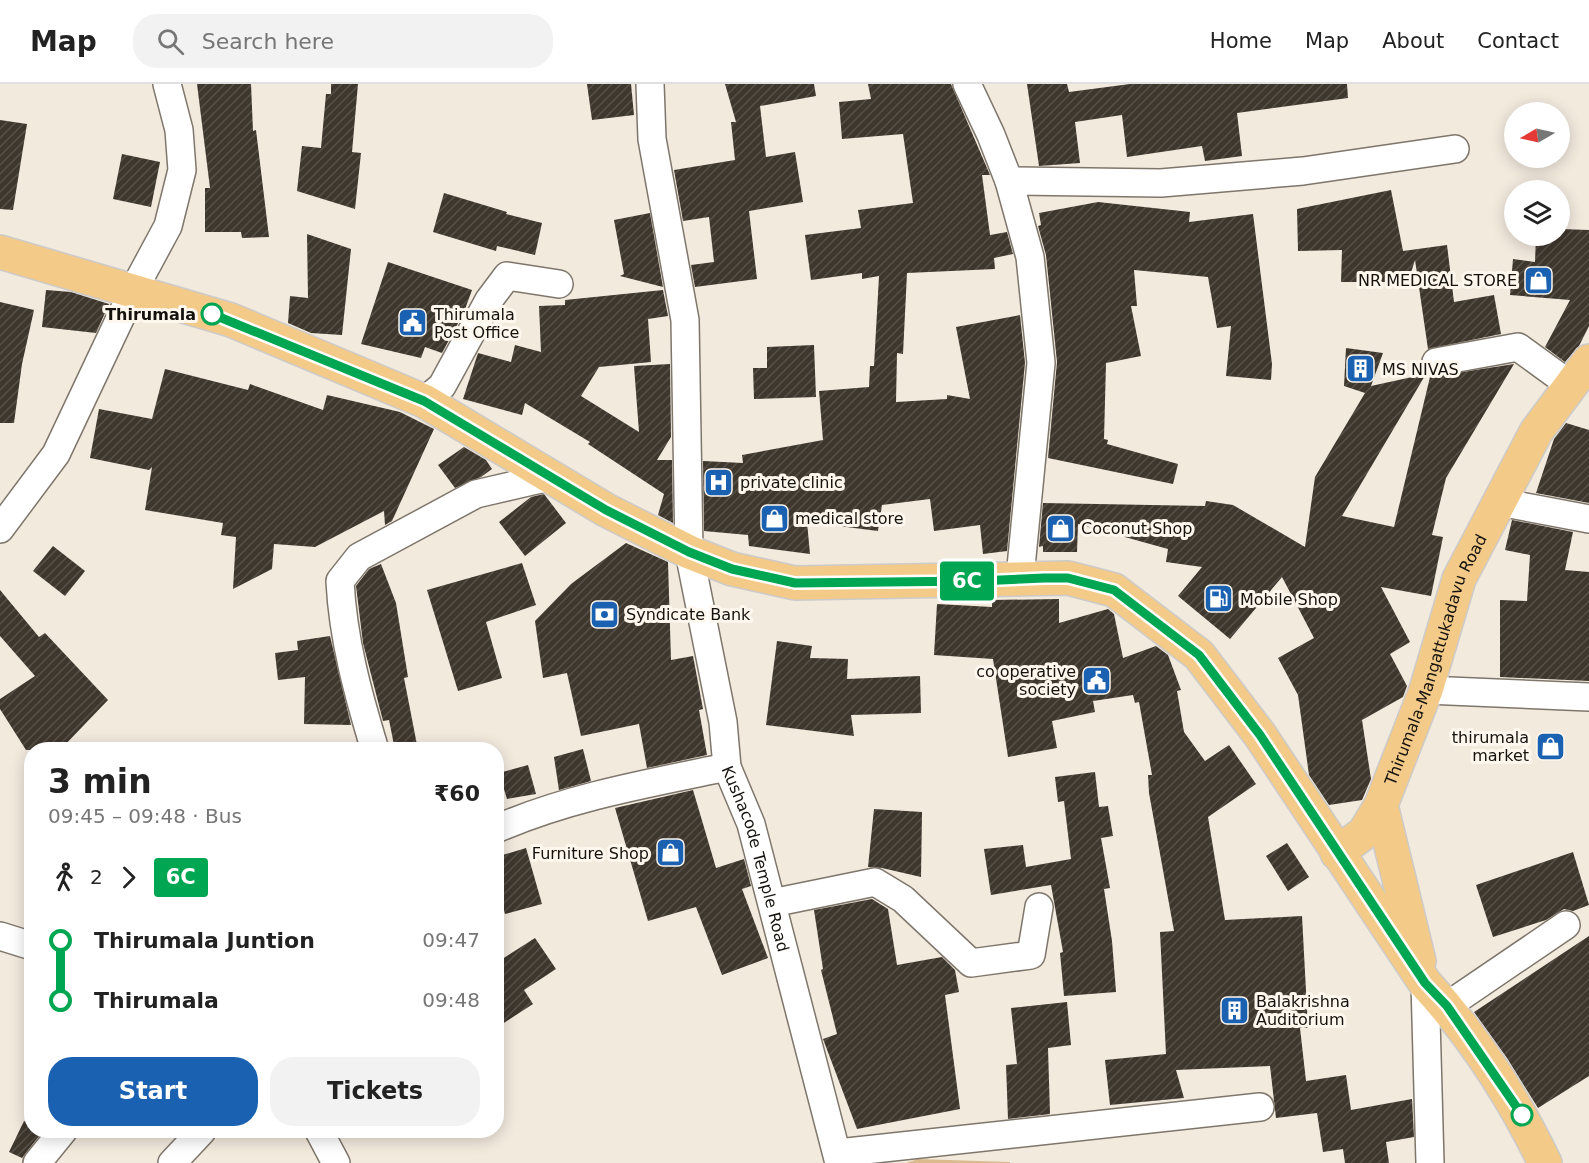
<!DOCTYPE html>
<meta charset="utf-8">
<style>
body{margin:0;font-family:"DejaVu Sans",sans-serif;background:#f2f2f2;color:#222;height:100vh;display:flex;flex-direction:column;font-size:22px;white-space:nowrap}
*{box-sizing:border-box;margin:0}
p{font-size:20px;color:#767676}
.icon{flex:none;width:33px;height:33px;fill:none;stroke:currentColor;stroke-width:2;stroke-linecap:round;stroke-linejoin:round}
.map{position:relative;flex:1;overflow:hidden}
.drawer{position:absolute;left:24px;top:658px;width:480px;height:396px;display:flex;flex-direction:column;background:#fff;border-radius:24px;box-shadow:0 3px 15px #0003}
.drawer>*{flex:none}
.badge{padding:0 12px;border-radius:4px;font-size:21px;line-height:39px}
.needle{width:39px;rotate:261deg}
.tools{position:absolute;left:1504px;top:18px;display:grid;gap:12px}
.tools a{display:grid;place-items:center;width:66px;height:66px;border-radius:50%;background:#fff;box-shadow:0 3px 15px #0003;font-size:30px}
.map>.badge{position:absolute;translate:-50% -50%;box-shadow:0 0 0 3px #fff}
.legs{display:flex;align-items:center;gap:9px;height:66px;padding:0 24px;font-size:20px}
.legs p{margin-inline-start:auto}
.headline{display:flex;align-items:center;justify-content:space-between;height:102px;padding:0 24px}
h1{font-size:33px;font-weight:800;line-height:45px}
.primary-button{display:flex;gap:12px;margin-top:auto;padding:12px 24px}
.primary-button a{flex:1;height:69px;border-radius:24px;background:#1a61b1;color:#fff;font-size:24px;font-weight:800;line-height:69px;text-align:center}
.primary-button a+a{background:#f2f2f2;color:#222}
ul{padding:0 24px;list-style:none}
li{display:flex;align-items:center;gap:21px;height:60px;font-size:22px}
li i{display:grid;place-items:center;width:9px;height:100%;margin:0 8px;background:currentColor}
li i::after{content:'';width:15px;height:15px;margin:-8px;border:4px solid;border-radius:50%;background:#fff}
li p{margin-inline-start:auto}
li:first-child i{background:linear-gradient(#0000 50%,currentColor 0)}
li:last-child i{background:linear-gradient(currentColor 50%,#0000 0)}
header{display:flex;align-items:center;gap:36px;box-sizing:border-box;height:84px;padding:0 30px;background:#fff;border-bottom:2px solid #e0e0e0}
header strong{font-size:28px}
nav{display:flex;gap:33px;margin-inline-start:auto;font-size:21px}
.search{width:420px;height:54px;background:#f2f2f2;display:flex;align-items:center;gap:15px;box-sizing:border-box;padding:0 21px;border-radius:24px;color:#767676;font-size:22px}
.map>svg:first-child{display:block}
.park{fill:url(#park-crowns)}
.building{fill:url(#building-hatch)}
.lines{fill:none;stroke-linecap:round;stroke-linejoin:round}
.minor-casing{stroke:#7e766b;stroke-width:30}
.major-casing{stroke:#cccbca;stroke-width:36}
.minor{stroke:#fff;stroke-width:27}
.major{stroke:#f3ca88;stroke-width:33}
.line-1-casing{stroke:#fff;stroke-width:14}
.line-1{stroke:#00a651;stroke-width:9}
.stop-1-dot{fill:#fff;stroke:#00a651;stroke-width:3}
.labels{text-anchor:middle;stroke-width:6;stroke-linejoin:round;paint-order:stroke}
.poi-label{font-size:16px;fill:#15120e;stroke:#fef7ee;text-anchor:start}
.stop-label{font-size:16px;font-weight:bold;fill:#15120e;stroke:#fef7ee;text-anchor:end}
.street-label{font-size:16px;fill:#15120e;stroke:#fef7ee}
</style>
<header>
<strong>Map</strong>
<div class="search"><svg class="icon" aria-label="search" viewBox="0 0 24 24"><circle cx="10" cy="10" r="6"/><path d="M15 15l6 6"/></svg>Search here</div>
<nav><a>Home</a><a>Map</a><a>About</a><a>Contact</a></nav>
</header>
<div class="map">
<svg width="1589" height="1079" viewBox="0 0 1589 1079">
<defs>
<pattern id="park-crowns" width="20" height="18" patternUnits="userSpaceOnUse" patternTransform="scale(1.5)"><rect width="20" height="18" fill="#dbba8d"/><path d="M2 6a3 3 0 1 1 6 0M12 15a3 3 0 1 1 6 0" fill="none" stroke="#bb9f78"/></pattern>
<pattern id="building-hatch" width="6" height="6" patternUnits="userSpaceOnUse" patternTransform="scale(1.5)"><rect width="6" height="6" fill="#3e372e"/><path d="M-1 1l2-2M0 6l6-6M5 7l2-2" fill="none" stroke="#575149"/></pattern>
</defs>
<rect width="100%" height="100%" fill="#f3eade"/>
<!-- park -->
<polygon class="park" points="918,1075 1010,1078 1010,1079 906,1079"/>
<!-- building -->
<g class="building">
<polygon points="197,0 251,0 253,47 256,46 269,153 242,154 241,148 205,148 205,104 210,104"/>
<polygon points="331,0 358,0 352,68 361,69 355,125 297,107 302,62 321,64 326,10 331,10"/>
<polygon points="587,0 631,0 634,31 592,36"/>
<polygon points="725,0 814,0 816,12 760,22 766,73 795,68 803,118 749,127 757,195 695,203 691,181 714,178 709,133 683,137 674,86 735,76 731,38 736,38"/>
<polygon points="868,0 951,0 990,91 982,91 990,151 1007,148 1013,170 994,174 995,185 907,189 903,270 897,269 896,318 947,315 947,311 970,315 956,243 1020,231 1025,279 1007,467 983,470 980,441 934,447 930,415 882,421 878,447 807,438 810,470 749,462 748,451 704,447 703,377 743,379 742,371 823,356 819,307 869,303 870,282 874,282 879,192 862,195 862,189 811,196 805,151 861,144 858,126 913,119 903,50 842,55 839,18 871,15"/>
<polygon points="1027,0 1067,0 1069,8 1130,0 1347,0 1348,14 1237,29 1242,72 1205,77 1202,62 1127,73 1122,31 1075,38 1080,79 1039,82"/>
<polygon points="0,36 27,40 13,126 0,125"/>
<polygon points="122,70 160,78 151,123 113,115"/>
<polygon points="1391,106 1403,167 1447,161 1454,218 1494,211 1501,250 1428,265 1415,176 1408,198 1341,198 1342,166 1298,167 1297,125"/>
<polygon points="444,109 507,128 506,130 542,139 535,171 497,162 496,167 433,148"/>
<polygon points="1098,118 1190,128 1189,138 1253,130 1272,280 1271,296 1226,292 1231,242 1217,244 1208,193 1134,186 1137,222 1131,222 1141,272 1106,279 1104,355 1108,356 1107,360 1178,380 1173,400 1048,374 1057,278 1046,171 1038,142 1041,141 1039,129"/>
<polygon points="650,129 663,203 620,192 624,190 614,136"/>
<polygon points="1560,145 1589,146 1589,242 1579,262 1565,278 1545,263 1570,216 1510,211 1513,175 1535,178 1536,152 1560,152"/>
<polygon points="307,150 351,165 342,251 311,249 288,239 290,212 308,214"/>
<polygon points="388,178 472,206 464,228 442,269 425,263 421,274 361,260"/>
<polygon points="46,206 71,208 109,220 96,249 42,243"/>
<polygon points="663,206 668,232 648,235 651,278 599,283 581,312 639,348 634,282 670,280 671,353 657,376 672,376 673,439 658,431 664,410 588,360 590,358 525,319 522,331 463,315 478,269 511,278 515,261 541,268 539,222 565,221 565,216"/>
<polygon points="0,218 34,226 22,280 14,339 0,339"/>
<polygon points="814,261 816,313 754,315 753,284 767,284 767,263"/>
<polygon points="1346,264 1383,269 1371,302 1426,290 1342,432 1394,443 1430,293 1514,280 1446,394 1432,451 1443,453 1431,512 1381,503 1410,558 1390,570 1407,602 1403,613 1362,636 1371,695 1362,716 1329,721 1309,691 1298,611 1278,574 1314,554 1282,493 1230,555 1178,512 1202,483 1166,478 1168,465 1078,440 1077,468 1043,468 1043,462 1039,463 1043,419 1205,422 1206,417 1233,421 1305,463 1315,393 1365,309 1344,302"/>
<polygon points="165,285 248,306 250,300 323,326 327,311 400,328 434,345 392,437 385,441 384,427 315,463 274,460 272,485 233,505 236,453 221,451 223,439 145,426 152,383 149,386 90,374 99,325 152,335"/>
<polygon points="1566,339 1589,346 1589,419 1536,409 1554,355"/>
<polygon points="464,363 486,376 492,385 481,393 455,404 438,381"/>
<polygon points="544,410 566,439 525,472 499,438 531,413"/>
<polygon points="1512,436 1573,448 1565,486 1589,488 1589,597 1500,593 1500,516 1527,517 1530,471 1505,466"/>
<polygon points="626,459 668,478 671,576 693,572 703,625 699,626 707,671 647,684 639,640 581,652 567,589 543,594 535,537 571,500"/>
<polygon points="53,462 85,487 65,512 33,487"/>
<polygon points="522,479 536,521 486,538 502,594 458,607 427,506"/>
<polygon points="381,480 396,519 408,593 404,594 418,666 395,666 389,636 383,637 363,559 356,502 369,485"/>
<polygon points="0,506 39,553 45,549 108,616 60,666 26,666 0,625 0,615 35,592 0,552"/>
<polygon points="1059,515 1059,539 1108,525 1114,530 1123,574 1156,562 1168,571 1181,606 1177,607 1184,648 1205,677 1229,661 1256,700 1208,733 1225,836 1302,832 1308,944 1300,944 1306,997 1346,991 1351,1026 1412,1015 1414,1053 1386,1058 1389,1079 1345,1079 1343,1065 1323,1068 1317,1029 1276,1034 1270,982 1176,986 1184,1014 1110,1021 1105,976 1166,970 1160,848 1174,847 1149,709 1148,691 1152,691 1139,618 1135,619 1133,611 1093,617 1095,628 1052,637 1057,664 1008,673 993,575 934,571 937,520 992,523 992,516"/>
<polygon points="330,552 351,641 304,640 305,593 278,596 275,569 298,566 297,557"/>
<polygon points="777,557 812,562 810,574 848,575 847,595 920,592 921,629 851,631 854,652 766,641"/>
<polygon points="583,665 591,697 559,706 554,673"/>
<polygon points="528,681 536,710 507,715 499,689"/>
<polygon points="1095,688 1099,723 1108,722 1113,752 1101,754 1110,804 1104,805 1112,857 1116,908 1064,912 1060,869 1063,868 1051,801 991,811 984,765 1023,761 1026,783 1071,775 1064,717 1058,718 1055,693"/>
<polygon points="693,706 716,784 744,775 751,802 742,805 768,874 722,891 696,823 648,837 615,724"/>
<polygon points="874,725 922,728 921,793 882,784 868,783"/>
<polygon points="1287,759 1309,793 1288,807 1266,772"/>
<polygon points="526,764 542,820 505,830 496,800 496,773"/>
<polygon points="1573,768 1589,821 1573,827 1564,825 1546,836 1493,853 1476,801"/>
<polygon points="872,815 888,825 897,881 942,873 955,886 959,908 945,911 960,1025 857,1045 823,955 837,950 821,886 823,885 814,826"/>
<polygon points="1589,852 1589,992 1538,1024 1507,974 1474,928"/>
<polygon points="535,854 556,885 524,906 533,920 496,944 496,879"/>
<polygon points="1067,918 1071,961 1048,964 1050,1030 1008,1035 1006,981 1017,980 1011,924"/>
<polygon points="24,1037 32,1040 32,1047 43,1047 22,1074 9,1068"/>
</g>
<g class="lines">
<defs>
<g id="minor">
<path id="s1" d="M 650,0 L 652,55 L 685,236 L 689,468 L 723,638 L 727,683 L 751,740 L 839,1079"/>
<polyline points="967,0 991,51 1009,97 1030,173 1041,279 1020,493"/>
<polyline points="1009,97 1161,99 1303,87 1455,65"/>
<polyline points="1436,278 1518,263 1569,300"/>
<polyline points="424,317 442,302 489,216 507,192 559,200"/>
<polyline points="1499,418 1589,435"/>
<polyline points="0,445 56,370 133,207 168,142 182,86 179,46 167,0"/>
<polyline points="1426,606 1589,613"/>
<path d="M 375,666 C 358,610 343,556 340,497 L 359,473 L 476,410 L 549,393"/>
<path d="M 496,745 C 569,713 650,699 727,683"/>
<polyline points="772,819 875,798 903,815 971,879 1031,871 1039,823"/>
<polyline points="0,852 32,862"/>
<polyline points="1425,899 1430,1079"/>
<polyline points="1447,922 1566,841"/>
<polyline points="319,1047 336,1079"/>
<polyline points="838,1069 1260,1023"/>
<polyline points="37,1079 63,1047"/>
<polyline points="172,1079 202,1047"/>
</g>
<g id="major">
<path d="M 0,168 L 231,236 L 424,317 L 606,426 L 689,468 L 732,485 L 795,499 L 1068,494 L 1114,506 L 1199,571 L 1260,651 L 1425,899 C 1473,951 1514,1015 1545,1079"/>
<polyline points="1337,769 1364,749 1381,721"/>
<path id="s2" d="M 1419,877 L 1381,721 L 1426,606 L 1459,495 L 1536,348 L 1589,277"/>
</g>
</defs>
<!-- minor casing -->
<use href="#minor" class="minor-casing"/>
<!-- major casing -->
<use href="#major" class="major-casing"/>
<!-- minor -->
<use href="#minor" class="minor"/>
<!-- major -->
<use href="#major" class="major"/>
</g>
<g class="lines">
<defs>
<polyline id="line-1" points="212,230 424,317 606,426 689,468 732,485 795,499 977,497 1044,494 1068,494 1114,506 1199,571 1260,651 1425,899 1447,922 1522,1031"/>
</defs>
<!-- line-1 casing -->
<use href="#line-1" class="line-1-casing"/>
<!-- line-1 -->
<use href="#line-1" class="line-1"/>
</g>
<!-- icons -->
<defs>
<symbol id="shop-square" viewBox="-11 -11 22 22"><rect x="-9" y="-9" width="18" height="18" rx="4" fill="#1a61b1" stroke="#fef7ee"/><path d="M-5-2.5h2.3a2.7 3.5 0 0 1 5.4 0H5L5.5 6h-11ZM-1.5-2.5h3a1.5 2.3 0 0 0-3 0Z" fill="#fff"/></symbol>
<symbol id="civic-square" viewBox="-11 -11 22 22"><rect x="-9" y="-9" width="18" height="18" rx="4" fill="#1a61b1" stroke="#fef7ee"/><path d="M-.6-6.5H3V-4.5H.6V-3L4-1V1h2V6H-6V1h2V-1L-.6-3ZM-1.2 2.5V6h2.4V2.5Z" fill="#fff"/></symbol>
<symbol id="building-square" viewBox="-11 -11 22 22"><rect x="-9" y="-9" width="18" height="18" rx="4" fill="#1a61b1" stroke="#fef7ee"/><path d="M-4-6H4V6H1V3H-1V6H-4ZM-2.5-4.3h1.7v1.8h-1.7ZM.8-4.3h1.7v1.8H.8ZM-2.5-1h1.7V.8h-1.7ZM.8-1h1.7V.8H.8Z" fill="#fff"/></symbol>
<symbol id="hospital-square" viewBox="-11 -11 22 22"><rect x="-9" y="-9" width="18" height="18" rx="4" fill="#1a61b1" stroke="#fef7ee"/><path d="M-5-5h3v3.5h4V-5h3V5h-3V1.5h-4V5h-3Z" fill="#fff"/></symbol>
<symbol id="fuel-square" viewBox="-11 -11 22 22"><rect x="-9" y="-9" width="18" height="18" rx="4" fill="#1a61b1" stroke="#fef7ee"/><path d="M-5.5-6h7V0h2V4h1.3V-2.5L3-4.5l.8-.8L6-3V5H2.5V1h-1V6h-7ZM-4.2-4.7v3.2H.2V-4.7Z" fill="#fff"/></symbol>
<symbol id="bank-square" viewBox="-11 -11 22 22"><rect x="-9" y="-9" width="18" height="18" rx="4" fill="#1a61b1" stroke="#fef7ee"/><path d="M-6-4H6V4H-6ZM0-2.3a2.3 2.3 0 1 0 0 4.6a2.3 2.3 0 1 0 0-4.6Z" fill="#fff"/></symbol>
</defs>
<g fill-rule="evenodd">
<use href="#shop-square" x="1522" y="180" width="33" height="33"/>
<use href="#civic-square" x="396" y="222" width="33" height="33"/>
<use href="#building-square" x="1344" y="268" width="33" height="33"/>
<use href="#hospital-square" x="702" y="382" width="33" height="33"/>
<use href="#shop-square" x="758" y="418" width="33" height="33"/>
<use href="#shop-square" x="1044" y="428" width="33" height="33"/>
<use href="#fuel-square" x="1202" y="498" width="33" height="33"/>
<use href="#bank-square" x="588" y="514" width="33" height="33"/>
<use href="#civic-square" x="1080" y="580" width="33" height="33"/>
<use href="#shop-square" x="1534" y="646" width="33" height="33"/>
<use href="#shop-square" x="654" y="752" width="33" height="33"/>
<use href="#building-square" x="1218" y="910" width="33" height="33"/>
</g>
<!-- markers -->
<g class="stop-1-dot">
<circle cx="212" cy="230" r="10"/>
<circle cx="1522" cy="1031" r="10"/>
</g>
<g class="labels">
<!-- poi labels -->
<g class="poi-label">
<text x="1517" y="202" text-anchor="end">NR MEDICAL STORE</text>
<text x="434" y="236">Thirumala<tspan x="434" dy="18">Post Office</tspan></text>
<text x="1382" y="291">MS NIVAS</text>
<text x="740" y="404">private clinic</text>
<text x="795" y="440">medical store</text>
<text x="1081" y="450">Coconut Shop</text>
<text x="1240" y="521">Mobile Shop</text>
<text x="626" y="536">Syndicate Bank</text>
<text x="1076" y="593" text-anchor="end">co operative<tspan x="1076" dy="18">society</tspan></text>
<text x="1529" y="659" text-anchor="end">thirumala<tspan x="1529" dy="18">market</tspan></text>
<text x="649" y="775" text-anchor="end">Furniture Shop</text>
<text x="1256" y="923">Balakrishna<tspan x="1256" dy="18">Auditorium</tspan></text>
</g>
<!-- stop labels -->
<g class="stop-label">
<text x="196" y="236">Thirumala</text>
</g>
<!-- street labels -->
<g class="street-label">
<text dy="6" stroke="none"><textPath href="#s2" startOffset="316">Thirumala-Mangattukadavu Road</textPath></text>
<text dy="6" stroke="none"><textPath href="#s1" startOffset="786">Kushacode Temple Road</textPath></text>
</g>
</g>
</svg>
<div class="tools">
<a><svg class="needle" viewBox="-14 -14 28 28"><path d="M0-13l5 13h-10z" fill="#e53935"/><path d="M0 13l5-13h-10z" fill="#767676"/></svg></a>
<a><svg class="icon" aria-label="layers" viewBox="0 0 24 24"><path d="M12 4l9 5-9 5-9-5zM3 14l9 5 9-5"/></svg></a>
</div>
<b class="badge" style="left:967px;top:497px;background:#00a651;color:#fff">6C</b>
<section class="drawer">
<div class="headline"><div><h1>3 min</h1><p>09:45 – 09:48 · Bus</p></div><b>₹60</b></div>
<div class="legs"><svg class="icon" aria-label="walk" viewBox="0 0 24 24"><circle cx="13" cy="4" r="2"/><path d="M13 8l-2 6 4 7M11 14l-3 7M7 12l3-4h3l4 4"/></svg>2<svg class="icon" aria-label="forward" viewBox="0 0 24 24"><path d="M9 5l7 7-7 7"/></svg><b class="badge" style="background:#00a651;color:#fff">6C</b></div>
<ul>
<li><i style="color:#00a651"></i><b>Thirumala Juntion</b><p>09:47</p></li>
<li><i style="color:#00a651"></i><b>Thirumala</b><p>09:48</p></li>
</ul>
<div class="primary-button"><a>Start</a><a>Tickets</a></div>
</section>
</div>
